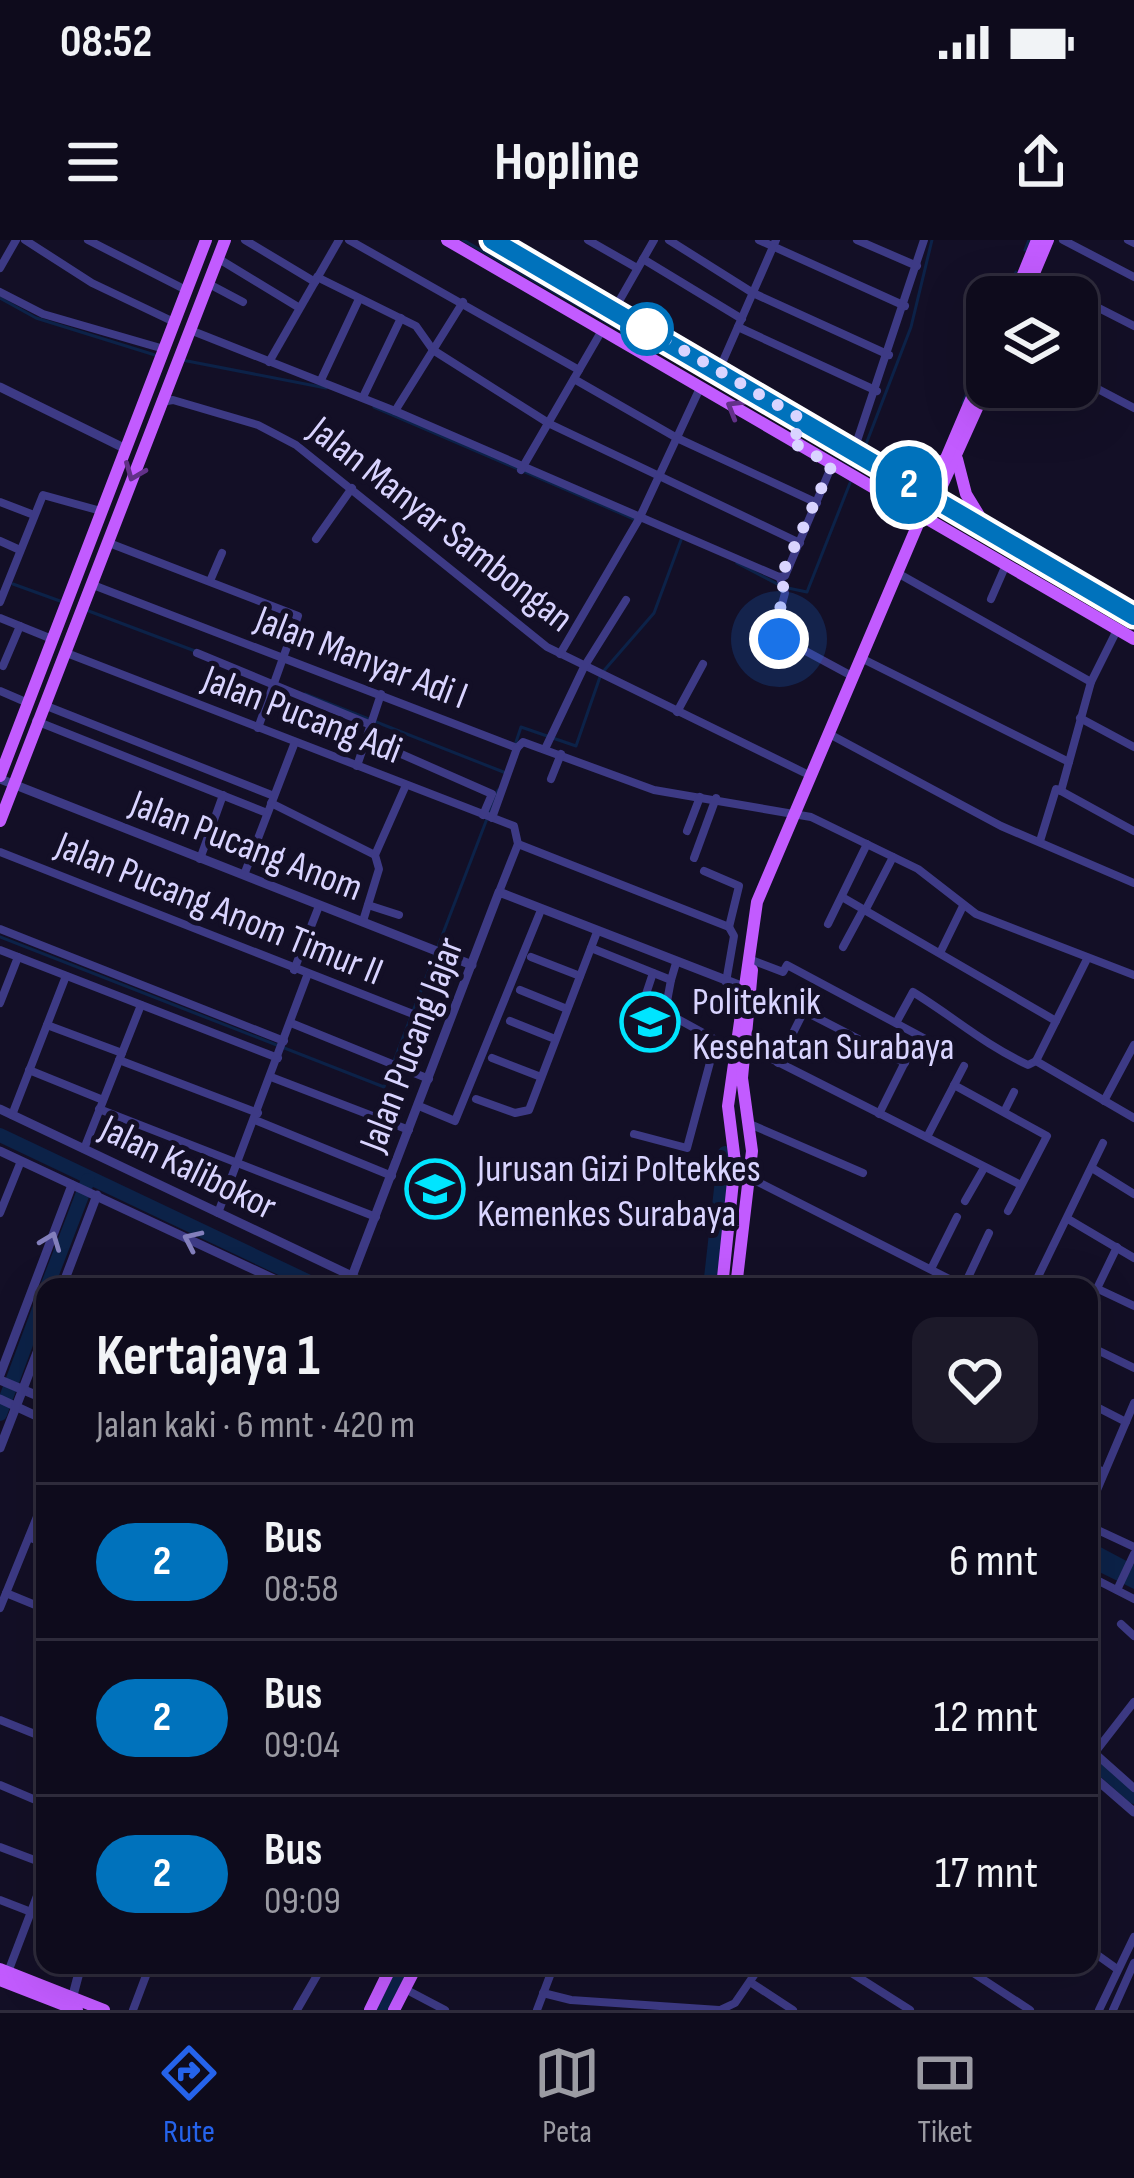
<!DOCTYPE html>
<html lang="id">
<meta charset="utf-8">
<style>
body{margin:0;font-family:"Sofia Sans Condensed",sans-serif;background:#1c1929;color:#f1f3f6;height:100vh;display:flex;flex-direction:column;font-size:45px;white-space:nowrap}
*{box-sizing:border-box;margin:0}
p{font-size:39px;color:#9b9ba3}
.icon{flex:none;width:66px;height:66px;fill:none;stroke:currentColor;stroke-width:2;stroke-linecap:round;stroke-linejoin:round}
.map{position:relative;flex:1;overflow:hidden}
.drawer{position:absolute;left:36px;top:1038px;width:1062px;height:696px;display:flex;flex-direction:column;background:#0e0b1c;border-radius:24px;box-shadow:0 12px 48px #0002,0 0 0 3px #2e2b3b}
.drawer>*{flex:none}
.badge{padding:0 24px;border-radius:39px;font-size:42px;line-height:78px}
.controls{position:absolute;left:966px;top:36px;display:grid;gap:24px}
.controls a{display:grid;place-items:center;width:132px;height:132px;border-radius:24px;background:#0e0b1c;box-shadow:0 12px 48px #0002,0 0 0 3px #2e2b3b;font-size:60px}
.you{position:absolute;width:60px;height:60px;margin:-30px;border:9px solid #fff;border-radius:50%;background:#1a73e8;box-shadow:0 0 0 18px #1a73e833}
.map>.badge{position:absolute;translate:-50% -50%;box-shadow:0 0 0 6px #fff}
.round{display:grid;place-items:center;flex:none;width:126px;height:126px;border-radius:24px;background:#1c1929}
.overview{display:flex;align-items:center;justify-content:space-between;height:204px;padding:0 60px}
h1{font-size:57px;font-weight:700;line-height:90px}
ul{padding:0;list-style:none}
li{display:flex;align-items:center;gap:36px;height:156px;padding:0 60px;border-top:3px solid #2e2b3b}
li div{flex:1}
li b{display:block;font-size:45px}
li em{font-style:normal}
li .badge{min-width:132px;font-weight:700;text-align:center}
.status{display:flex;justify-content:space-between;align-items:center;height:84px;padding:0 60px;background:#0e0b1c;direction:ltr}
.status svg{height:33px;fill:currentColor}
header{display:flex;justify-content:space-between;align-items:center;height:156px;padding:0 60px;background:#0e0b1c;font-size:54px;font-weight:700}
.menu{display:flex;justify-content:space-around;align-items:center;height:168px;border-top:3px solid #2e2b3b;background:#0e0b1c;font-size:33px;color:#9b9ba3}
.menu a{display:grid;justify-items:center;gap:6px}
.menu .selected{color:#2563eb}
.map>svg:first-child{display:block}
.water{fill:#0c2248}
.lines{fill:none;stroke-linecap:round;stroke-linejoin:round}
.stream{stroke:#0c2248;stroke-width:3}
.river{stroke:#0c2248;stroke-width:14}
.minor{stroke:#3d3a85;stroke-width:8}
.tertiary{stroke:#3d3a85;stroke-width:9}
.primary{stroke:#c25bff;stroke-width:12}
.oneway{stroke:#623188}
.oneway2{stroke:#837fbc}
.line-casing{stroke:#fff;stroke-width:27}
.line{stroke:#0072bc;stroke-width:18}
.walk{stroke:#d9d4ff;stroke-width:12;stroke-dasharray:0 21.6}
.stop-dot{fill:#fff;stroke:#0072bc;stroke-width:6}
.labels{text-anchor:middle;stroke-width:10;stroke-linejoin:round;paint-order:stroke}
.street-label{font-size:39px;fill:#d9d4ff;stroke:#130f26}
.poi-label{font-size:39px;fill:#d9d4ff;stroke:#130f26;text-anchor:start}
</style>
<div class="status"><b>08:52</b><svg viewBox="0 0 49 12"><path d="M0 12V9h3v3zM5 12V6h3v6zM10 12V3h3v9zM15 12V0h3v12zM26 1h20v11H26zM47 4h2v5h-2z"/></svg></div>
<header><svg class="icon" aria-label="menu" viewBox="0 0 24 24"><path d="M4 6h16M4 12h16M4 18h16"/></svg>Hopline<svg class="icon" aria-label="share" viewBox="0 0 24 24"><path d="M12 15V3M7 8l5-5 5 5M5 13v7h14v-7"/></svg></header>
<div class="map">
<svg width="1134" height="1770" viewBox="0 0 1134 1770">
<rect width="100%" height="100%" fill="#130f26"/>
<!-- water -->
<polygon class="water" points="1089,1301 1134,1325 1134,1349 1089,1327"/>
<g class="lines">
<!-- stream -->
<g class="stream">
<polyline points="463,0 790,187"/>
<polyline points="1025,10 1029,0"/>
<polyline points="1005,57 1016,32"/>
<polyline points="0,58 36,78 155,115"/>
<polyline points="182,120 326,148"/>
<polyline points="963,163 987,102"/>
<polyline points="374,167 634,279"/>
<polyline points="812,200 856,228"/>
<polyline points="863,212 911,87 932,0"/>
<polyline points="737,323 783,347 807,352 850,243"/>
<polyline points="13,344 60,361"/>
<polyline points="86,370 195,411"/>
<polyline points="305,454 506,533"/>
<polyline points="516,502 521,487 576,506 601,434 654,373 681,300"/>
<polyline points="0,697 384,847 498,550"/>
</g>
<!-- river -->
<g class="river">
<polyline points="0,895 320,1047"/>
<polyline points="47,1047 88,940"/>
<polyline points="710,1047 725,913"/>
<polyline points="0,1174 45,1053"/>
<polyline points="1089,1517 1134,1557"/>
<polyline points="382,1770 404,1725"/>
</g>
<!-- minor -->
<g class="minor">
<polyline points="25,0 92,43 174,82"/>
<polyline points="88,0 186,50"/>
<polyline points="245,0 315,42"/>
<polyline points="349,0 579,130"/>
<polyline points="588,0 637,28"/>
<polyline points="669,0 753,53 889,115"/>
<polyline points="759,0 905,66"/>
<polyline points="857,0 917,26"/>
<polyline points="1063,0 1134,37"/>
<polyline points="1128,0 1134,3"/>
<polyline points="219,19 298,67"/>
<polyline points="643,19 742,79"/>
<polyline points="0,28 16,0"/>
<polyline points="1034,35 1134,86"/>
<polyline points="317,37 416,86 433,110 550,184 800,303"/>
<polyline points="209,44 243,62"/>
<polyline points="0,52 43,74 164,109"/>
<polyline points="614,70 654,0"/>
<polyline points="738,87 877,151"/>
<polyline points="190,90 395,171 779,337 785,336 832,225"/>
<polyline points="269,122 339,0"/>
<polyline points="719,130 776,0"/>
<polyline points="1077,138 1134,168"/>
<polyline points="574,139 677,198 817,263"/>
<polyline points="321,140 359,59"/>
<polyline points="363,157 401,78"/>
<polyline points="161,162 173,160 258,185 296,205 547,407 809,535"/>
<polyline points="395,171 463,62"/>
<polyline points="854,210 924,0"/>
<polyline points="521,230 601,92"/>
<polyline points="0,262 34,275"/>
<polyline points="316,299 352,248"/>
<polyline points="0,301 20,310"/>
<polyline points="109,303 298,376 258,488"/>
<polyline points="901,335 1091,442"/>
<polyline points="780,338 785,353 774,394 850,435"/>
<polyline points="210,341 222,313"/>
<polyline points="93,345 517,508"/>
<polyline points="991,359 1005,327"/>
<polyline points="0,362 43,255 101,271"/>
<polyline points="0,378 52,399"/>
<polyline points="64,412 514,586 518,604 499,652"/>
<polyline points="197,413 371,485"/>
<polyline points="560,414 639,279 700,148"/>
<polyline points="865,420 1069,522"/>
<polyline points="3,426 20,386"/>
<polyline points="0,451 28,463"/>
<polyline points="44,465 274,556"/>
<polyline points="677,472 703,424"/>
<polyline points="1080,478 1134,507"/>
<polyline points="36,481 267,573"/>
<polyline points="833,496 1001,586 1134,643"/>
<polyline points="367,499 492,554 483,575"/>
<polyline points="517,508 523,502 654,550 811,577 918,629 976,674 1134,735"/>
<polyline points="545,509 584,427 626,360"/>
<polyline points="357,526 381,454"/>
<polyline points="551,539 561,514"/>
<polyline points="1061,551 1134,591"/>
<polyline points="271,563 375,615"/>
<polyline points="492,578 517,508"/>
<polyline points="687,591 700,557"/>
<polyline points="1040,601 1056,549 1061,551 1091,442 1117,390"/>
<polyline points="518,604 729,687 734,696 726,742"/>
<polyline points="0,612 418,776"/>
<polyline points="694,618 716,558"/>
<polyline points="200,619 223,555"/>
<polyline points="704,631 739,646 729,687"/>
<polyline points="244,635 295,502"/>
<polyline points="842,657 1056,781"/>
<polyline points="368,665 399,675"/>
<polyline points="866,669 893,617"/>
<polyline points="363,681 379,629 375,615 406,545"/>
<polyline points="828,684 867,604"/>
<polyline points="0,689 284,801"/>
<polyline points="843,707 863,670"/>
<polyline points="591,708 671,740 676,723"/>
<polyline points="0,710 278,818"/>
<polyline points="940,713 963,666"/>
<polyline points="531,717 580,736"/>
<polyline points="754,721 783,732 787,725 931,802"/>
<polyline points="294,730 319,666"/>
<polyline points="653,733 645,757 665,764"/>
<polyline points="520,750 567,769"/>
<polyline points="0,763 18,717"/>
<polyline points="804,771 905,823"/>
<polyline points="510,781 555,799"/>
<polyline points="291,783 429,839"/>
<path d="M 896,783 L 913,752 C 955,778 982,803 1028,825 L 1036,821"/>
<polyline points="47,785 122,813"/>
<polyline points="746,806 1021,945"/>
<polyline points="492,818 541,837"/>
<polyline points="119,820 258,873"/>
<polyline points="1036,821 1134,878"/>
<polyline points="1036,821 1087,719"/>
<polyline points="778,823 813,753"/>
<polyline points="29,830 103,860"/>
<polyline points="271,837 409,890"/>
<polyline points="954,845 1047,896 1008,971"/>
<polyline points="476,859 515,873 529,870 597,692"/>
<polyline points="1104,861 1134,805"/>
<polyline points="419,866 455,881 541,670"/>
<polyline points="99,869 376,977"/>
<polyline points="1004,872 1014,852"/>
<polyline points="879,874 913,806"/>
<polyline points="12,875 66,736"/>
<polyline points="255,880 392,936"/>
<polyline points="752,885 863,933"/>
<polyline points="634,894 687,908 716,800 665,772 671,740"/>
<polyline points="927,897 964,826"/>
<polyline points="84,909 141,765"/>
<polyline points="1092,928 1134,954"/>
<polyline points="750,938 965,1047"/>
<polyline points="965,961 984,928"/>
<polyline points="0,973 21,921"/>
<polyline points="218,973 307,736"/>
<polyline points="1068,979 1134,1018"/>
<polyline points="931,1029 957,977"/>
<polyline points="352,1036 374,1047"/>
<polyline points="964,1046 989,993"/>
<polyline points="1033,1047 1103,903"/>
<polyline points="1098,1049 1134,1066"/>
<polyline points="1089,1065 1117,1007"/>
<polyline points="1089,1106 1134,1128"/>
<polyline points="1089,1163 1126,1182"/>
<polyline points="1089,1225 1104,1232"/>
<polyline points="1089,1269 1134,1163"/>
<polyline points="1089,1286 1134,1307"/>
<polyline points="29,1297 45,1304"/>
<polyline points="1089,1336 1134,1359"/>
<polyline points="1117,1350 1134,1314"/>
<polyline points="6,1353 45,1369"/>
<polyline points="0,1368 45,1257"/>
<polyline points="1121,1384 1134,1396"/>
<polyline points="0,1480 45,1498"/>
<polyline points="1089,1508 1134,1548"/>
<polyline points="1089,1520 1134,1462"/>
<polyline points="0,1545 45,1564"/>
<polyline points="0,1607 45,1624"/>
<polyline points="0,1660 31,1672"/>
<polyline points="1089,1709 1117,1729"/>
<polyline points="839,1725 910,1770"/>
<polyline points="961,1725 1030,1770"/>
<polyline points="8,1732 45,1635"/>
<polyline points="750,1742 793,1770"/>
<polyline points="405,1749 445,1770"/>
<polyline points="543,1753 571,1760 719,1770"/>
<polyline points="133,1770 150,1725"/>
<polyline points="297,1770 323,1725"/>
<polyline points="537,1770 554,1725"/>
<polyline points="720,1770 735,1763 761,1725"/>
<polyline points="1099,1770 1134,1697"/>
<polyline points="1113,1770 1134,1723"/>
</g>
<!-- tertiary -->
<g class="tertiary">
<polyline points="0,147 126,209"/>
<polyline points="0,539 472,725"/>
<polyline points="0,869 352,1036"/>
<polyline points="0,911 291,1047"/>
<polyline points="62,1047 97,955"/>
<polyline points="348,1047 499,652 749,749"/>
<polyline points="0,1135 72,945"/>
<polyline points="0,1140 45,1159"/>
<polyline points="0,1159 45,1180"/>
<polyline points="0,1208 45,1092"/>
<polyline points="1089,1533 1134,1572"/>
<polyline points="72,1759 81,1725"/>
</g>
<!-- primary -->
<g class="primary">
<polyline points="447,0 1134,399"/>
<polyline points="492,0 1134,376"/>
<polyline points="1014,57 1037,0"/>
<polyline points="1024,57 1048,0"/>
<polyline points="957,219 966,254 986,287"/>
<polyline points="884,224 918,229 945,220"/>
<polyline points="931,270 987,146"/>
<polyline points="0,536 206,0"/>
<polyline points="0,581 225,0"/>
<polyline points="722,1047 735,922 728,866 757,662 987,122"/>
<polyline points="736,1047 752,911 742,838 752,730"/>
<polyline points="0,1729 104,1770"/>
<polyline points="0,1740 77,1770"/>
<polyline points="370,1770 392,1725"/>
<polyline points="394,1770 417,1725"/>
</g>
</g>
<!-- one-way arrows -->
<defs><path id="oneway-chevron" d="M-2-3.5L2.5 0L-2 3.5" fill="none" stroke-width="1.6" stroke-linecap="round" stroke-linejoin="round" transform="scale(3)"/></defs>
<g class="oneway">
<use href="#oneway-chevron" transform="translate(735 168) rotate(-149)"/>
<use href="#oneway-chevron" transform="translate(134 232) rotate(112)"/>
</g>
<g class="oneway2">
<use href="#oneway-chevron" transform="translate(192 1000) rotate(-155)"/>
<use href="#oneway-chevron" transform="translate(51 1001) rotate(-69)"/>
</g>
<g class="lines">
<defs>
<polyline id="line" points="492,0 1134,376"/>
</defs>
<!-- line casing -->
<use href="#line" class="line-casing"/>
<!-- line -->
<use href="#line" class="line"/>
<!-- walk -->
<polyline class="walk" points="647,89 800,178 799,192 788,200 832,225 780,338 785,352 773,392 779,399"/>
</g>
<!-- icons -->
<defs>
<symbol id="university-ring" viewBox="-11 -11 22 22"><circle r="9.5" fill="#130f26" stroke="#00e5ff" stroke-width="1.5"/><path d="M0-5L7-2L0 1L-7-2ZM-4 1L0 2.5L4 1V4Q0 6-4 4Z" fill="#00e5ff"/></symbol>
</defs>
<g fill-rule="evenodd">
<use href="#university-ring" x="617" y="749" width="66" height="66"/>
<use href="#university-ring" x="402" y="916" width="66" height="66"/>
</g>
<!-- markers -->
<circle class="stop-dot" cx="647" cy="89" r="24"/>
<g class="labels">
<!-- street labels -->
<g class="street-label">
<text transform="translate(442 283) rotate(38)" y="14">Jalan Manyar Sambongan</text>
<text transform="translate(362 416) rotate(21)" y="14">Jalan Manyar Adi I</text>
<text transform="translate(303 473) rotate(21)" y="14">Jalan Pucang Adi</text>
<text transform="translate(247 604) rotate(21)" y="14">Jalan Pucang Anom</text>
<text transform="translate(220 667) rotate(22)" y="14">Jalan Pucang Anom Timur II</text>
<text transform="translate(410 804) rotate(-69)" y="14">Jalan Pucang Jajar</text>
<text transform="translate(189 926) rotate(26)" y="14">Jalan Kalibokor</text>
</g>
<!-- poi labels -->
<g class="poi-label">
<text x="692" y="774">Politeknik<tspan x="692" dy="45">Kesehatan Surabaya</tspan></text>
<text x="477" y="941">Jurusan Gizi Poltekkes<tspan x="477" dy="45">Kemenkes Surabaya</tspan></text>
</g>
</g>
</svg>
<div class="controls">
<a><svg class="icon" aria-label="layers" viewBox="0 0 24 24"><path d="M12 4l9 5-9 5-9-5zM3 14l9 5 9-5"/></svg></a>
</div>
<div class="you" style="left:779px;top:399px"></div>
<b class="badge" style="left:909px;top:245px;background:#0072bc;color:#fff">2</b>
<section class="drawer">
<div class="overview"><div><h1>Kertajaya 1</h1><p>Jalan kaki · 6 mnt · 420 m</p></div><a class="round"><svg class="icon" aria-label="heart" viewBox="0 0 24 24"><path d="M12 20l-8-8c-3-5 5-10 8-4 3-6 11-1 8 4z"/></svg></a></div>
<ul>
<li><span class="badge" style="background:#0072bc;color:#fff">2</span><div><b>Bus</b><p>08:58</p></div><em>6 mnt</em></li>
<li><span class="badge" style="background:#0072bc;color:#fff">2</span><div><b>Bus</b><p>09:04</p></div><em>12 mnt</em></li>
<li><span class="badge" style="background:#0072bc;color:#fff">2</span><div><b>Bus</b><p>09:09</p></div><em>17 mnt</em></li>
</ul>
</section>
</div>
<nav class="menu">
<a class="selected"><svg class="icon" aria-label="directions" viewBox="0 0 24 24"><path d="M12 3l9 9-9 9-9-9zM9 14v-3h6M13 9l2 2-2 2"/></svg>Rute</a>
<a><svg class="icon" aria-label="map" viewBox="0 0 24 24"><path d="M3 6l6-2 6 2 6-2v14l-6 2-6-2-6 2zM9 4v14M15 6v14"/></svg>Peta</a>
<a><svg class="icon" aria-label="tickets" viewBox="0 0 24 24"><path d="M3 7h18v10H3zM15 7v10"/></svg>Tiket</a>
</nav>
